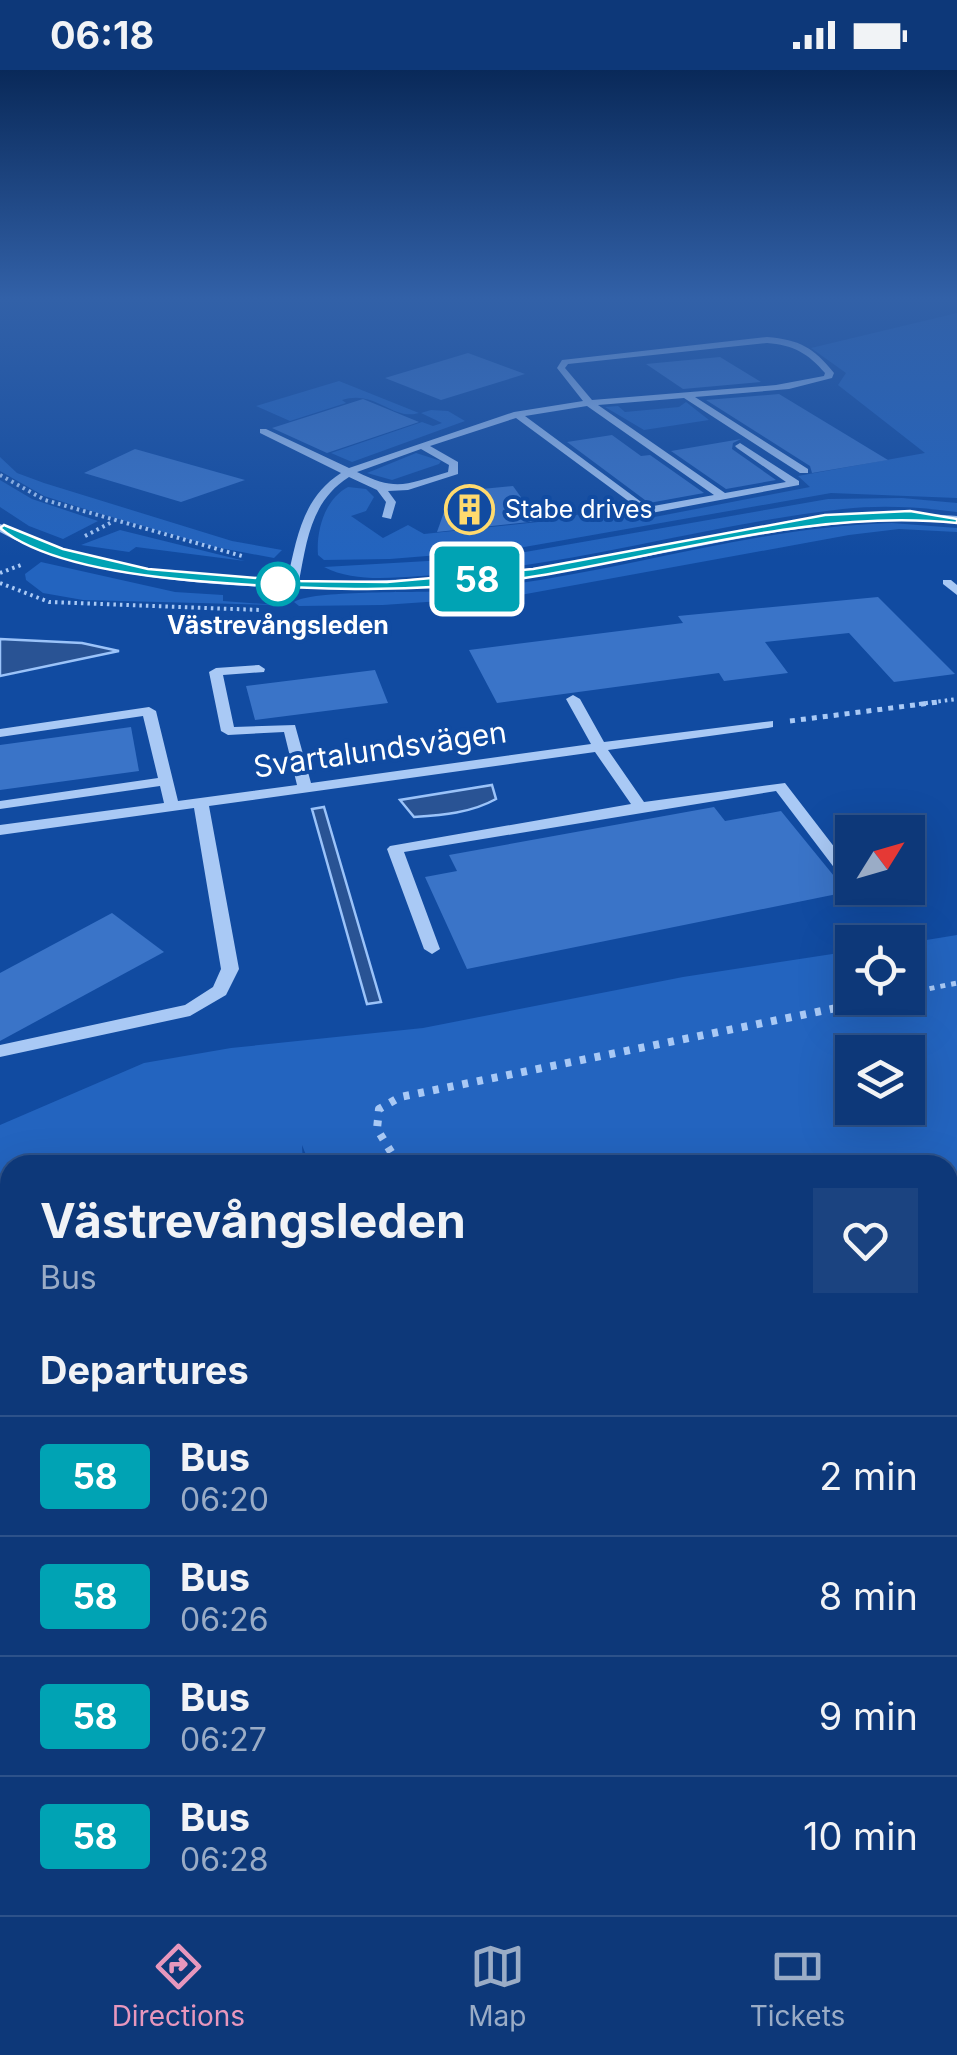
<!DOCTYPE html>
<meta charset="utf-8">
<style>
body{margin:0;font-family:Inter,sans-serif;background:#1b4380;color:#f1f3f6;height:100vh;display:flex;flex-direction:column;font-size:38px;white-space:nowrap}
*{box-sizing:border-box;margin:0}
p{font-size:32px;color:#9aacc6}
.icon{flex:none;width:55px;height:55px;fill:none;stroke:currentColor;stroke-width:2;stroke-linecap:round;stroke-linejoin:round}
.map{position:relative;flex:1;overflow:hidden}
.side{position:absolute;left:0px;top:1085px;width:958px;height:760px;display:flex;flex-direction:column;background:#0d3879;border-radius:30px 30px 0 0;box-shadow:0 10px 40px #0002,0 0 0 2px #2d528a}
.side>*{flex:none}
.badge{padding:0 20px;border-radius:8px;font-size:35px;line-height:65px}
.needle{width:65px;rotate:53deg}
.fabs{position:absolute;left:835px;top:745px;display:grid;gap:20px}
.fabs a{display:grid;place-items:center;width:90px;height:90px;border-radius:0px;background:#0d3879;box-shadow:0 10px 40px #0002,0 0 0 2px #2d528a;font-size:50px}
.map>.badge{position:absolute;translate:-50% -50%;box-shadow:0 0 0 5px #fff}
h2{padding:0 40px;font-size:38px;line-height:90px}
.round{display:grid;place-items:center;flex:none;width:105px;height:105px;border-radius:0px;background:#1b4380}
.headline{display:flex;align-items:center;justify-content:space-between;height:170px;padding:0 40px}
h1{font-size:48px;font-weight:700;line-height:75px}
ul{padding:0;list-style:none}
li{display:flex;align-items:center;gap:30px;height:120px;padding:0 40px;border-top:2px solid #2d528a}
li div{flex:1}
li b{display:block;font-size:38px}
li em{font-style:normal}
li .badge{min-width:110px;font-weight:700;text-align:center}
.status{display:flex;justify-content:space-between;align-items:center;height:70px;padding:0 50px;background:#0d3879;direction:ltr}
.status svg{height:28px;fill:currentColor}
.dock{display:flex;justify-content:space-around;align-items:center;height:140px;border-top:2px solid #2d528a;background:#0d3879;font-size:28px;color:#9aacc6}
.dock a{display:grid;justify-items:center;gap:5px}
.dock .on{color:#e797bd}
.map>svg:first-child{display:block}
.green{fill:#2364bf;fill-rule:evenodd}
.water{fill:#295394;stroke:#9bc3f9;stroke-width:2.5}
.building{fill:#3a74c8}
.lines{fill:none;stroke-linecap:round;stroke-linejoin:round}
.path-far3{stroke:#a9c9f5;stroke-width:4;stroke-dasharray:2.5 4;stroke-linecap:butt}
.path-far2{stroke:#a9c9f5;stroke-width:5;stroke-dasharray:5 6;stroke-linecap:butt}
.path-far1{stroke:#a9c9f5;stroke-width:8;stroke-dasharray:6 9;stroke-linecap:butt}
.path{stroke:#a9c9f5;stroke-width:10;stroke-dasharray:8 11;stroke-linecap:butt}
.minor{fill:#a9c9f5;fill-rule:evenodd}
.line{fill:#00a3b4;stroke:#fff;stroke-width:2.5}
.stop-dot{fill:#fff;stroke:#00a3b4;stroke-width:5}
.labels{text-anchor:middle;stroke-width:8;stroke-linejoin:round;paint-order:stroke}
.far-poi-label{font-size:25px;fill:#fff;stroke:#114ba1;text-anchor:start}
.far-stop-label{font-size:25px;font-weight:bold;fill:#fff;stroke:#114ba1}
.street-label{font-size:30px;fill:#fff;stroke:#114ba1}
</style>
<div class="status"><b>06:18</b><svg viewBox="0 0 49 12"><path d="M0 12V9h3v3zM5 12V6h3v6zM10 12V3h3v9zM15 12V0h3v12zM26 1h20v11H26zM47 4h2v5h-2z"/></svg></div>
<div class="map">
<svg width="957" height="1845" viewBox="0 0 957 1845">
<rect width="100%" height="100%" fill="#114ba1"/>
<!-- green -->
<g class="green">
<path d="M 957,243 L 957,428 L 831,423 L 513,479 L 390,489 L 324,490 L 318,485 C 316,460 325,429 348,417 L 366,419 L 374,427 L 366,441 L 351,446 L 383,468 L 408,455 L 424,464 L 538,452 L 626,436 L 644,449 L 810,417 L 798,406 L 925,383 L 838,315 L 846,303 L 811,278 Z"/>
<path d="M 339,311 L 419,343 C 392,351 375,319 342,330 L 346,333 L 290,351 L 256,336 Z"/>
<polygon points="686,332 709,350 644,360 605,337 618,336 625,342 679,337"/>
<polygon points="431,340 448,341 465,351 352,392 331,383 422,352 433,356 442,353 421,343"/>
<polygon points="416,383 441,391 439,394 392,410 367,403"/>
<polygon points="0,387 17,403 44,413 232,471 282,480 274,488 215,477 91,441 44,426 0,401"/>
<polygon points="0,410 32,429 98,451 63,469 29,456 0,437"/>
<path d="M 902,428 L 957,433 L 957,442 C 919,437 881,435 843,439 C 701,455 564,499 421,506 C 389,508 353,512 324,497 L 497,487 L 828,429 Z"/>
<path d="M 892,453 L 957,458 L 957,462 L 899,459 L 849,465 L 515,526 L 383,535 L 299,536 L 294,532 C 311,520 416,523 445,521 C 596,512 741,457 892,453 Z"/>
<polygon points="120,460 245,491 136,477 129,482 81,475"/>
<polygon points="41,492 175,522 223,525 223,531 278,535 83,530 43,523 26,510 25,504"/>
<path d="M 957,865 L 957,1346 L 948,1347 L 948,1095 L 310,1095 L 302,1075 L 303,1095 L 10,1095 L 10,1835 L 562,1835 L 564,1845 L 0,1845 L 0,1055 L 144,993 L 231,978 L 423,958 L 683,907 L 852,881 L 852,928 L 908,928 L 908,873 ZM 852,982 L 908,982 L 908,1038 L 852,1038 Z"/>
<polygon points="957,1388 957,1845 679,1845 670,1835 948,1835 948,1390"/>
</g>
<!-- water -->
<g class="water">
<polygon points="0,569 82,573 119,581 0,606"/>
<path d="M 492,715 L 496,729 C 471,743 443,745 414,747 L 400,730 Z"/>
<polygon points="324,737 381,932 367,934 312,739"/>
</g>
<!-- building -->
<g class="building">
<polygon points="468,283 525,304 441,330 385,308"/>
<polygon points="720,287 761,312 683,319 646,294"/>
<polygon points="779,324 888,390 812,403 810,396 706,330"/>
<polygon points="363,329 419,352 327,383 272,358"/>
<polygon points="612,365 641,386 650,385 704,423 649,433 567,372"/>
<polygon points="741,369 733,373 732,379 776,410 726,419 671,381"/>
<polygon points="135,379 245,410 181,432 84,403"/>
<polygon points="513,416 538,451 437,462 451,422"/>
<polygon points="878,527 955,604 894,612 849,563 765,572 788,603 724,611 719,603 497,633 469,580 683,553 678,546"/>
<polygon points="375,600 388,633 255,650 246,616"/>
<polygon points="131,657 139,701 0,720 0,675"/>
<polygon points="714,737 725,751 781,741 847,822 467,899 425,807 457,801 449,785"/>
<polygon points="112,843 164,882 0,971 0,903"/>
</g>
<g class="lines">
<!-- path-far3 -->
<g class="path-far3">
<polyline points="0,405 45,430 242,486"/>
<polyline points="85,466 114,451"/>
<polyline points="0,503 21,495"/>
<polyline points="0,513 49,532 260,540"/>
<polyline points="919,634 957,629"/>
</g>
<!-- path-far2 -->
<g class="path-far2">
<polyline points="790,651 938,632"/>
<polyline points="908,923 957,913"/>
<polyline points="854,935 887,928"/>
</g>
<!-- path-far1 -->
<g class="path-far1">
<polyline points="399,1095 377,1059 379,1039 400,1027 866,932"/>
<polyline points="0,1309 10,1311"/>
</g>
<!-- path -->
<g class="path">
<polyline points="0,1705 10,1701"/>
<polyline points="338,1835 339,1845"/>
</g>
<!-- minor -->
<g class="minor">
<path d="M 767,267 C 800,270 813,277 834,303 L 832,308 L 789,319 L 695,327 L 808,399 L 808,403 L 800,403 L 684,328 L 598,335 L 725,423 L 786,412 L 737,378 L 735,376 L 740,373 L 799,411 L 799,415 L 646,444 L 516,348 L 430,376 L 458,392 L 458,404 L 408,420 L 388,421 L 396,432 L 391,449 L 382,447 L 386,432 L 377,420 L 349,407 C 311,431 307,470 299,511 C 398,513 497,505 595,489 C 722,468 826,436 957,446 L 957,452 C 827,443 723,474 597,495 C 467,518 335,524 204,513 C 134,506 62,497 0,462 L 0,454 C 24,463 46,477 71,484 C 141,504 215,508 287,511 C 297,468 302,428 341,403 L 260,363 L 260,359 L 266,359 L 349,398 L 514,342 L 583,331 L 557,298 L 562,290 ZM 767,273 C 793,275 808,283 825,303 L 824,306 L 776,315 L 592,330 L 565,298 L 568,294 ZM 587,336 L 714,425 L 648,437 L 525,346 ZM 421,379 L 449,395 L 448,402 C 407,414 397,422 357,402 Z"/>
<polygon points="943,510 951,510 957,515 957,525 943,514"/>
<polygon points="259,595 265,599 264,602 223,605 234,657 295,655 311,713 591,674 566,629 573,625 580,629 604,672 773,651 773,657 768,658 608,680 644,732 785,713 852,800 852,809 842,808 776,721 404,782 440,879 432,884 424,879 387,779 390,776 631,734 595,682 209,736 239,899 226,925 190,946 0,987 0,975 185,935 213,917 221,899 194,738 0,765 0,755 164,733 160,716 0,739 0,731 158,708 143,646 0,667 0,659 149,637 156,641 178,731 297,715 284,662 228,665 221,661 209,602 216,598"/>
<polygon points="507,1835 537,1835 539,1845 509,1845"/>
</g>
</g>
<!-- sky -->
<linearGradient id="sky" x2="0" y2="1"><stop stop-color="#092959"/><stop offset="0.47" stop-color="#3261a8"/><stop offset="1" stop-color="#3261a8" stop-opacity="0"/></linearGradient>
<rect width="957" height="487" fill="url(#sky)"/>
<!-- line -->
<path class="line" d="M 910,441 L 957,449 L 957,453 C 816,439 676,483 537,506 C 425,525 310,520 197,511 C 137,506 43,494 0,458 L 4,455 L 63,479 L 148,499 L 292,511 L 387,512 L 533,499 L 825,445 Z"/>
<!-- icons -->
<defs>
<symbol id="building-ring" viewBox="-11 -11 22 22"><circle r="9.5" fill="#114ba1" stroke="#ffda6e" stroke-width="1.5"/><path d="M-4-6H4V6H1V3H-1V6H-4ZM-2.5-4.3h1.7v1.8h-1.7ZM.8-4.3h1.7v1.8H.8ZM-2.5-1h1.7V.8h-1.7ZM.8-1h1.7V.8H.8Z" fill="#ffda6e"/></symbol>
</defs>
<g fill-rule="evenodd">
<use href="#building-ring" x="442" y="412" width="55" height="55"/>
</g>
<!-- markers -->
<circle class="stop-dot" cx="278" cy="514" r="20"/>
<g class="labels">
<!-- far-poi labels -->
<g class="far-poi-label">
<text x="505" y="448">Stabe drives</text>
</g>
<!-- far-stop labels -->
<g class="far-stop-label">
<text x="278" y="564">Västrevångsleden</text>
</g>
<!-- street labels -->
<g class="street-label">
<text transform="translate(380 680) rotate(-8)" y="10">Svartalundsvägen</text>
</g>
</g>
</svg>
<div class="fabs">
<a><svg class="needle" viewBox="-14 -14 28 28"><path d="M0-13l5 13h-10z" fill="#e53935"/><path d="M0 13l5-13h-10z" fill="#9aacc6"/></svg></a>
<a><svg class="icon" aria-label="locate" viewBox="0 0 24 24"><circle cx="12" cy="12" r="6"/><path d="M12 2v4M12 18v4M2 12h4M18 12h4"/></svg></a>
<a><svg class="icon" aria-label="layers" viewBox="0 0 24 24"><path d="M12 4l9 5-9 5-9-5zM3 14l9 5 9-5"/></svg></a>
</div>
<b class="badge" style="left:477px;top:509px;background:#00a3b4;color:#fff">58</b>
<section class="side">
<div class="headline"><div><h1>Västrevångsleden</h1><p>Bus</p></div><a class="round"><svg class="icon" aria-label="heart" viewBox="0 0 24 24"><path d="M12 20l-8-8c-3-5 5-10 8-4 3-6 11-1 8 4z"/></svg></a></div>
<h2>Departures</h2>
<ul>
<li><span class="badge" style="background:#00a3b4;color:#fff">58</span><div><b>Bus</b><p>06:20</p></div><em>2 min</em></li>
<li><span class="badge" style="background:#00a3b4;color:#fff">58</span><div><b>Bus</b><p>06:26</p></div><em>8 min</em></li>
<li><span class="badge" style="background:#00a3b4;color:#fff">58</span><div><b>Bus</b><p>06:27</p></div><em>9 min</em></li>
<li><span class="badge" style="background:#00a3b4;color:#fff">58</span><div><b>Bus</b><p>06:28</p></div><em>10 min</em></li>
</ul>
</section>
</div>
<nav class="dock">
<a class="on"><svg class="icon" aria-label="directions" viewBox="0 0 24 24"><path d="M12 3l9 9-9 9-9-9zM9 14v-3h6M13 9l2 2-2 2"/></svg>Directions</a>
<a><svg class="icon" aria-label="map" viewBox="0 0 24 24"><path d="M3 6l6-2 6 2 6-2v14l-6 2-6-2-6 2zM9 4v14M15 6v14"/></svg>Map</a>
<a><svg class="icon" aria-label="tickets" viewBox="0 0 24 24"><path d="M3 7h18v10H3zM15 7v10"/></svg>Tickets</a>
</nav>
